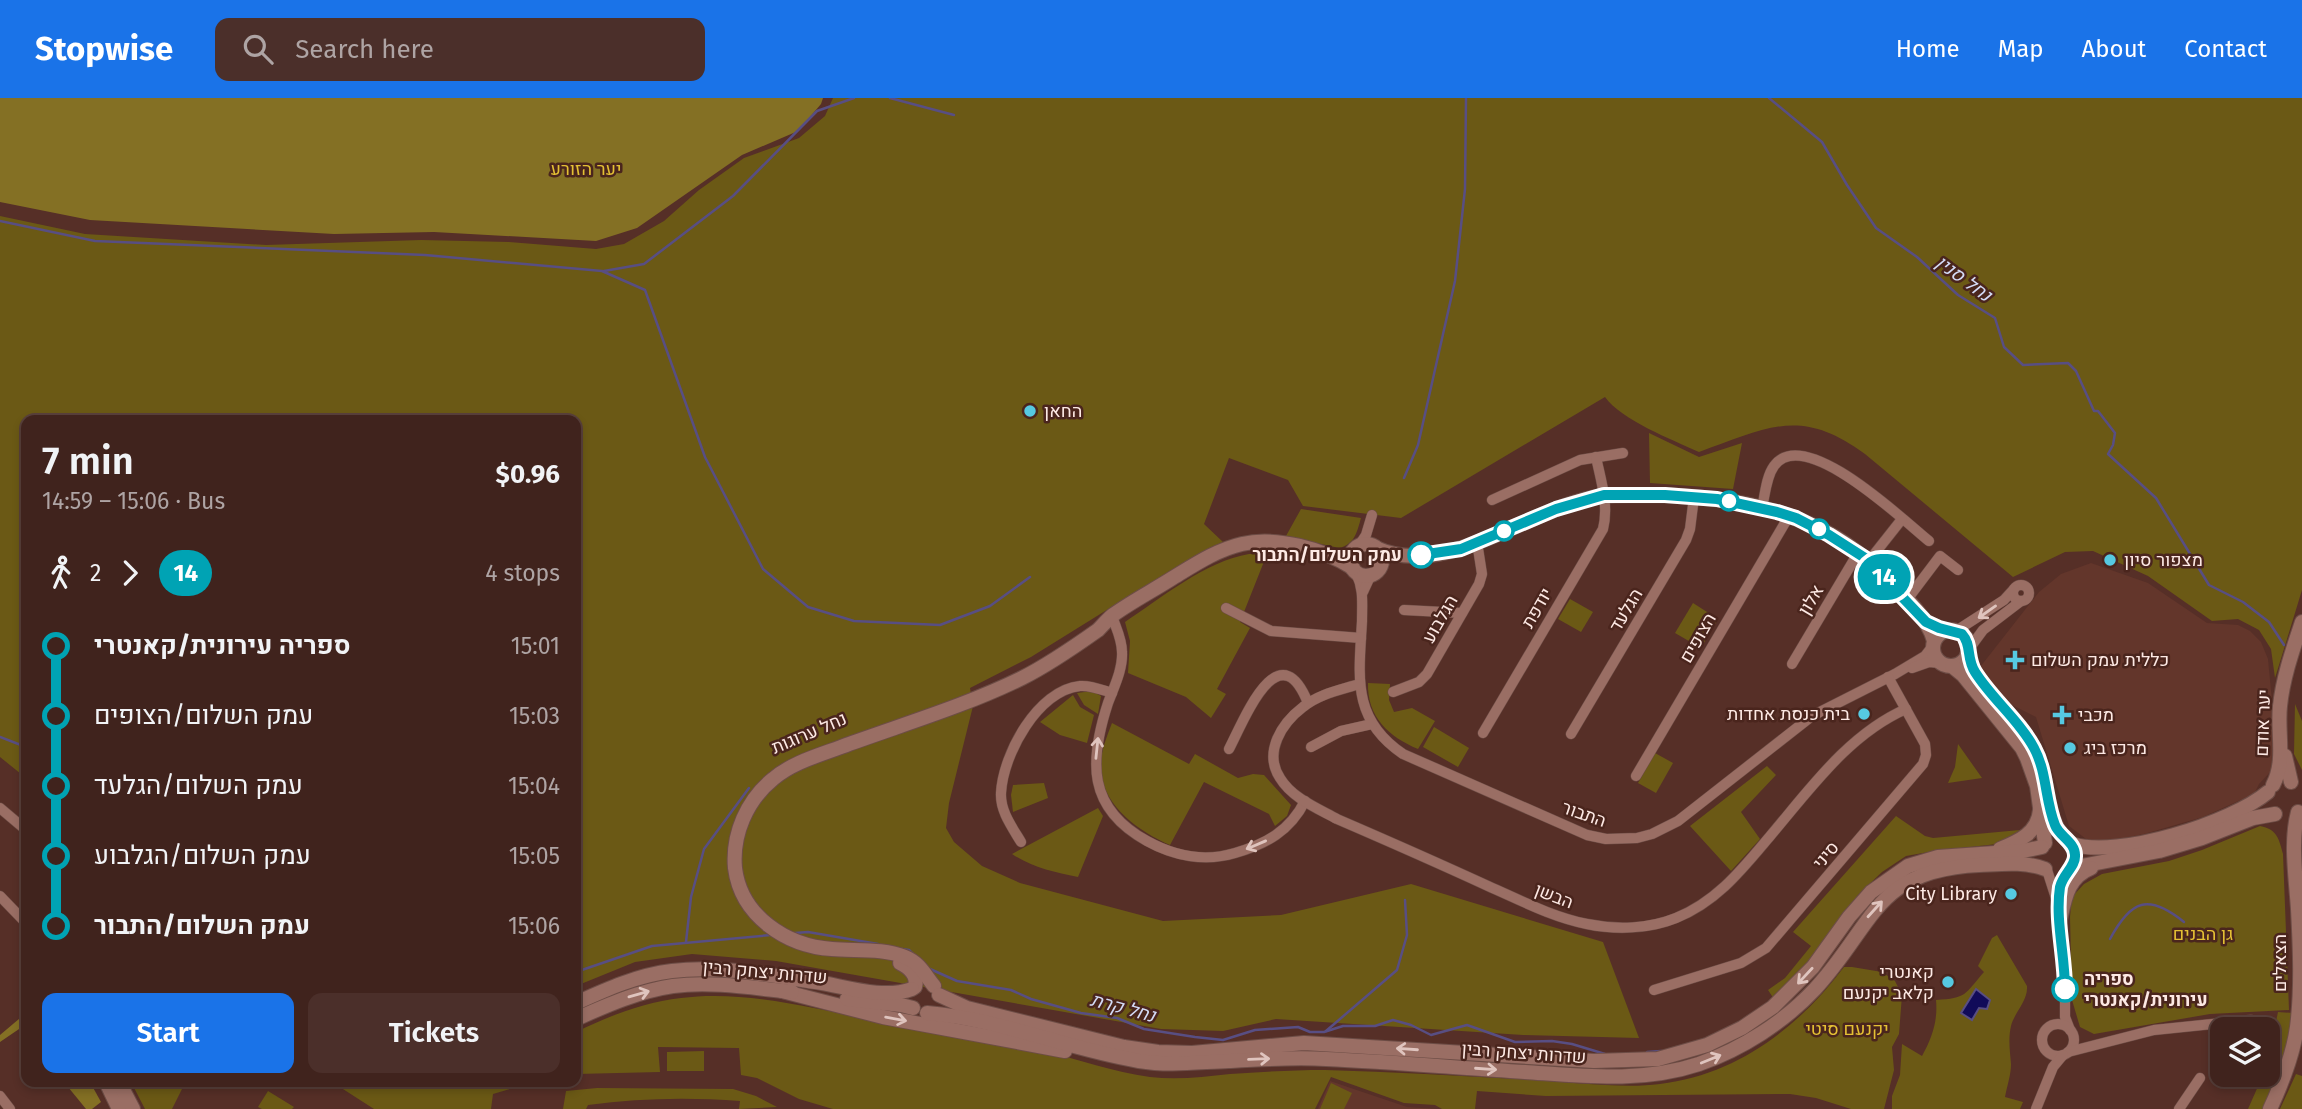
<!DOCTYPE html>
<meta charset="utf-8">
<style>
body{margin:0;font-family:"Fira Sans",Heebo,sans-serif;background:#4b2f2a;color:#f1f3f6;height:100vh;display:flex;flex-direction:column;font-size:26px;white-space:nowrap}
*{box-sizing:border-box;margin:0}
p{font-size:23px;color:#aea4a4}
.icon{flex:none;width:38px;height:38px;fill:none;stroke:currentColor;stroke-width:2;stroke-linecap:round;stroke-linejoin:round}
.map{position:relative;flex:1;overflow:hidden}
.side{position:absolute;left:21px;top:317px;width:560px;height:672px;display:flex;flex-direction:column;background:#40231d;border-radius:14px;box-shadow:0 4px 10px #0003,0 0 0 2px #59403b}
.side>*{flex:none}
.badge{padding:0 14px;border-radius:23px;font-size:24px;line-height:46px}
.buttons{position:absolute;left:2210px;top:919px;display:grid;gap:14px}
.buttons a{display:grid;place-items:center;width:70px;height:70px;border-radius:14px;background:#40231d;box-shadow:0 4px 10px #0003,0 0 0 2px #59403b;font-size:35px}
.map>.badge{position:absolute;translate:-50% -50%;box-shadow:0 0 0 4px #fff}
.legs{display:flex;align-items:center;gap:10px;height:77px;padding:0 21px;font-size:23px}
.legs p{margin-inline-start:auto}
.headline{display:flex;align-items:center;justify-content:space-between;height:119px;padding:0 21px}
h1{font-size:38px;font-weight:600;line-height:52px}
.cta{display:flex;gap:14px;margin-top:auto;padding:14px 21px}
.cta a{flex:1;height:80px;border-radius:14px;background:#1a73e8;color:#fff;font-size:28px;font-weight:600;line-height:80px;text-align:center}
.cta a+a{background:#4b2f2a;color:#f1f3f6}
ul{padding:0 21px;list-style:none}
li{display:flex;align-items:center;gap:24px;height:70px;font-size:26px}
li i{display:grid;place-items:center;width:10px;height:100%;margin:0 9px;background:currentColor}
li i::after{content:'';width:18px;height:18px;margin:-9px;border:5px solid;border-radius:50%;background:#40231d}
li p{margin-inline-start:auto}
li:first-child i{background:linear-gradient(#0000 50%,currentColor 0)}
li:last-child i{background:linear-gradient(currentColor 50%,#0000 0)}
header{display:flex;align-items:center;gap:42px;box-sizing:border-box;height:98px;padding:0 35px;background:#1a73e8;color:#fff}
header strong{font-size:33px}
nav{display:flex;gap:38px;margin-inline-start:auto;font-size:24px}
.search{width:490px;height:63px;background:#4b2f2a;display:flex;align-items:center;gap:18px;box-sizing:border-box;padding:0 24px;border-radius:14px;color:#aea4a4;font-size:26px}
.map>svg:first-child{display:block}
.built{fill:#63362b}
.green{fill:#6b5915}
.forest{fill:#847024}
.water{fill:#110b59;stroke:#584e83;stroke-width:2}
.lines{fill:none;stroke-linecap:round;stroke-linejoin:round}
.stream{stroke:#584e83;stroke-width:2.5}
.street-casing{stroke:#6d4d46;stroke-width:11}
.secondary-casing{stroke:#6d4d46;stroke-width:16}
.street{stroke:#9a6e64;stroke-width:10}
.secondary{stroke:#9a6e64;stroke-width:14}
.oneway{stroke:#dfc4be}
.line-1-casing{stroke:#fff;stroke-width:16}
.line-1{stroke:#00a3b4;stroke-width:10}
.poi-dot{fill:#56c9e1;stroke:#4a251d;stroke-width:2.5}
.stop-1-dot{fill:#fff;stroke:#00a3b4;stroke-width:3.5}
.labels{text-anchor:middle;stroke-width:5;stroke-linejoin:round;paint-order:stroke}
.park-label{font-size:18px;fill:#e4c034;stroke:#4a251d}
.poi-label{font-size:18px;fill:#fde9e4;stroke:#4a251d;text-anchor:start}
.stop-label{font-size:18px;font-weight:bold;fill:#fde9e4;stroke:#4a251d;text-anchor:end}
.street-label{font-size:18px;fill:#fde9e4;stroke:#4a251d}
.water-label{font-size:19px;font-style:italic;fill:#d4dbf6;stroke:#4a251d}
</style>
<header>
<strong>Stopwise</strong>
<div class="search"><svg class="icon" aria-label="search" viewBox="0 0 24 24"><circle cx="10" cy="10" r="6"/><path d="M15 15l6 6"/></svg>Search here</div>
<nav><a>Home</a><a>Map</a><a>About</a><a>Contact</a></nav>
</header>
<div class="map">
<svg width="2302" height="1011" viewBox="0 0 2302 1011">
<rect width="100%" height="100%" fill="#562f27"/>
<!-- built -->
<g class="built">
<polygon points="2091,465 2148,485 2207,525 2238,527 2250,533 2261,544 2268,561 2272,603 2274,670 2259,686 2254,696 2203,719 2144,736 2104,744 2090,744 2069,728 2036,619 1998,600 1977,573 2039,494 2061,476"/>
<polygon points="1330,983 1407,1009 1437,1011 1318,1011"/>
</g>
<!-- green -->
<g class="green">
<path d="M 833,0 L 2302,0 L 2302,492 L 2275,580 L 2271,551 L 2259,532 L 2238,521 L 2212,523 L 2148,478 L 2093,453 L 2065,454 L 2013,479 L 1865,356 C 1800,308 1767,330 1699,354 C 1673,342 1621,322 1605,299 L 1401,420 L 1303,408 L 1288,382 L 1229,360 L 1204,426 L 1223,444 L 1118,505 L 1031,559 L 970,590 L 973,608 L 949,705 L 946,730 L 954,744 L 982,768 L 1020,785 L 1163,823 L 1281,817 L 1411,786 L 1603,844 L 1639,940 L 1523,937 L 1276,921 L 1223,933 L 1161,931 L 776,863 L 692,856 L 635,864 L 576,888 L 576,322 L 26,322 L 26,680 L 0,659 L 0,118 L 85,136 L 266,147 L 421,142 L 509,144 L 596,151 L 624,146 L 664,123 L 699,92 L 744,60 L 799,40 L 825,18 Z"/>
<polygon points="1649,335 1699,359 1742,345 1733,391 1650,385"/>
<path d="M 1301,411 L 1361,420 C 1357,434 1355,446 1339,450 L 1286,438 Z"/>
<path d="M 1249,456 L 1267,456 L 1240,524 L 1250,530 L 1217,591 L 1226,596 L 1211,620 L 1186,599 L 1128,575 L 1130,543 L 1125,524 C 1161,500 1206,463 1249,456 Z"/>
<polygon points="1570,501 1593,514 1581,534 1558,521"/>
<polygon points="1693,505 1718,521 1701,550 1675,535"/>
<path d="M 1368,585 L 1390,586 L 1389,602 L 1394,614 L 1412,610 L 1435,623 L 1418,651 C 1389,639 1367,619 1368,585 Z"/>
<polygon points="1092,593 1101,598 1098,616 1084,607 1077,595"/>
<polygon points="1073,597 1080,609 1094,617 1087,645 1060,637 1040,624"/>
<polygon points="2295,606 2302,623 2302,672 2294,656"/>
<path d="M 1112,625 L 1189,666 L 1195,656 L 1238,680 L 1253,676 L 1264,677 L 1291,707 L 1287,718 L 1275,728 L 1269,716 L 1204,684 L 1170,747 C 1140,734 1104,709 1101,674 C 1099,657 1106,641 1112,625 Z"/>
<polygon points="1434,629 1469,650 1458,669 1423,649"/>
<polygon points="1958,646 1982,680 1948,685 1955,669"/>
<polygon points="1655,655 1673,665 1656,695 1638,685"/>
<polygon points="1767,668 1776,677 1741,714 1760,741 1731,773 1690,728"/>
<polygon points="1044,685 1048,700 1013,714 1011,697 1013,687"/>
<path d="M 1098,710 L 1103,718 L 1078,779 C 1054,774 1033,770 1012,756 Z"/>
<polygon points="1896,718 1925,738 1933,740 2020,732 1997,746 1934,753 1906,758 1882,774 1858,797 1809,864 1774,901 1768,892 1785,880 1811,848 1793,834"/>
<path d="M 2260,728 C 2277,731 2279,741 2283,756 L 2289,912 L 2210,916 L 2094,936 L 2080,929 L 2072,902 L 2070,819 L 2072,799 L 2084,786 L 2102,776 L 2169,763 L 2202,752 Z"/>
<path d="M 1997,837 L 2027,888 C 2028,903 2015,913 2011,928 C 2008,941 2010,953 2011,966 C 2011,977 2007,988 2005,999 L 2023,1004 L 2020,1011 L 1892,1011 L 1892,998 L 1900,977 L 1902,946 L 1922,958 C 1932,940 1938,923 1936,902 C 1967,900 1964,897 1984,874 L 1978,868 L 1992,840 Z"/>
<path d="M 1844,869 L 1852,869 L 1882,874 L 1895,883 L 1902,897 L 1899,936 L 1892,949 L 1894,972 L 1884,1011 L 1851,1011 L 1816,1000 L 1790,996 L 1546,998 L 1477,993 L 1475,1011 L 1442,1011 L 1435,1007 L 1404,1005 L 1331,979 L 1315,1011 L 833,1011 L 799,1001 L 757,980 L 741,977 L 739,950 L 658,949 L 660,974 L 576,976 L 576,934 C 609,918 644,904 681,900 C 742,892 805,909 865,920 C 924,930 984,939 1042,953 C 1079,961 1113,974 1150,979 C 1177,982 1203,979 1230,976 C 1261,974 1293,972 1325,972 C 1394,974 1463,978 1533,982 C 1571,984 1624,991 1660,986 C 1737,977 1799,929 1844,869 Z"/>
<polygon points="2278,914 2293,915 2286,955 2264,1011 2248,1011 2263,977 2268,976 2268,962"/>
<polygon points="704,953 704,973 667,973 667,954"/>
<polygon points="2296,976 2302,978 2302,1011 2280,1011"/>
<polygon points="131,984 174,984 182,991 172,1011 145,1011"/>
<polygon points="332,984 533,984 493,996 491,1011 374,1011"/>
<polygon points="1331,985 1352,995 1344,1011 1320,1011"/>
<path d="M 597,990 L 733,991 L 756,998 L 777,1009 L 739,1011 L 740,1003 C 689,999 639,1000 588,1007 L 586,1011 L 563,1011 L 566,993 Z"/>
<polygon points="268,993 294,1009 292,1011 262,1011 258,1009"/>
</g>
<!-- forest -->
<g class="forest">
<polygon points="0,0 823,0 821,6 798,33 742,57 637,130 596,143 434,134 334,136 90,122 0,104"/>
<polygon points="26,915 26,934 22,929 0,944 0,937"/>
<polygon points="64,984 90,984 101,1004 92,1011 86,1011"/>
</g>
<!-- water -->
<polygon class="water" points="1976,891 1990,902 1987,911 1979,910 1972,922 1961,915"/>
<g class="lines">
<!-- stream -->
<g class="stream">
<polyline points="890,0 954,17"/>
<polyline points="1769,0 1822,44 1847,87 1876,130 1917,159 1958,197 1995,220 2004,249 2023,267 2068,265 2076,273 2094,313 2098,313 2115,335 2113,347 2108,356 2156,400 2209,487 2243,504 2269,524 2284,547"/>
<polyline points="0,123 95,143 425,157 602,173 645,192 705,359 763,471 808,509 854,523 940,527 990,508 1030,479"/>
<polyline points="604,173 644,166 733,98 817,13 854,0"/>
<polyline points="1404,380 1418,347 1455,183 1465,91 1466,0"/>
<polyline points="0,639 26,649"/>
<polyline points="795,835 808,834 878,846"/>
<path d="M 2110,841 C 2131,802 2148,795 2184,824"/>
<polyline points="686,844 691,799 704,751 749,690"/>
<polyline points="902,851 909,852 914,857"/>
<polyline points="930,871 957,883 1011,892 1031,901 1081,915 1117,920 1144,931 1195,939 1223,942 1255,932 1298,929 1310,934 1324,934 1343,928 1375,928 1393,922 1411,927 1431,937 1467,927 1515,944 1552,943 1572,946 1605,956"/>
<polyline points="576,874 652,848 771,837"/>
<polyline points="1326,933 1397,872 1407,837 1405,802"/>
<polyline points="1647,954 1661,953"/>
</g>
<defs>
<g id="street">
<polyline points="1492,402 1580,362 1623,355"/>
<path d="M 1762,410 C 1765,397 1766,379 1774,368 C 1804,326 1904,423 1929,443"/>
<polyline points="1358,449 1366,437 1372,417"/>
<polyline points="1868,464 1902,421"/>
<path d="M 1356,475 C 1364,491 1362,505 1362,523 C 1359,578 1351,621 1403,656 L 1587,737 L 1606,741 L 1637,740 L 1652,736 L 1678,723 L 1812,618 L 1895,576 L 1925,558 L 1932,549"/>
<circle cx="2021" cy="495" r="8"/>
<polyline points="1363,494 1369,481 1374,476"/>
<polyline points="1906,503 1940,458 1958,472"/>
<polyline points="1226,510 1271,533 1361,540"/>
<polyline points="1404,512 1462,515"/>
<path d="M 1112,518 C 1116,530 1122,541 1122,554 C 1123,571 1114,589 1108,605 C 1089,663 1087,710 1147,743 C 1174,758 1205,764 1235,755 C 1266,746 1290,733 1305,703"/>
<polyline points="1956,533 2004,502 2014,491"/>
<polyline points="1969,551 1983,532 2021,503"/>
<polyline points="1792,566 1858,455"/>
<polyline points="1912,570 1929,564 1940,565"/>
<path d="M 1359,586 C 1340,592 1319,596 1303,609 C 1282,625 1263,654 1280,680 C 1292,700 1317,710 1337,721 C 1388,743 1438,765 1488,788 C 1520,802 1552,819 1587,826 C 1616,832 1649,831 1676,820 C 1718,803 1743,770 1771,737 C 1810,691 1849,636 1906,611"/>
<polyline points="1393,594 1419,584 1427,576 1479,486 1482,476 1477,444"/>
<path d="M 1483,635 L 1603,431 C 1609,407 1601,383 1596,359"/>
<polyline points="1571,636 1686,442 1690,431 1694,399"/>
<polyline points="1311,649 1341,633 1372,626"/>
<path d="M 1229,651 C 1244,622 1279,532 1308,605"/>
<polyline points="1636,678 1789,418"/>
<polyline points="0,710 26,732"/>
<path d="M 1021,744 C 1012,729 1000,713 1001,695 C 1003,656 1038,592 1080,588 C 1091,587 1102,592 1112,595"/>
<polyline points="2047,772 2056,800"/>
<polyline points="2066,774 2061,788 2059,811 2065,877 2065,919 2070,932"/>
<polyline points="0,798 26,825"/>
<polyline points="1654,892 1741,865 1766,850 1923,666 1926,657 1925,646 1888,579"/>
<circle cx="2058" cy="942" r="16"/>
<polyline points="2068,954 2154,932 2251,922"/>
<polyline points="0,998 10,1011"/>
<polyline points="2036,1011 2053,969 2063,957"/>
<polyline points="2179,1011 2200,980"/>
</g>
<g id="secondary">
<circle cx="1366" cy="462" r="16"/>
<path d="M 1376,450 C 1442,480 1520,418 1583,402 C 1604,396 1625,398 1646,397 C 1726,397 1815,411 1874,469 C 1893,488 1928,517 1934,543"/>
<circle cx="1951" cy="550" r="18"/>
<path d="M 1967,557 C 1980,596 2020,620 2037,656 C 2050,683 2044,722 2067,742"/>
<polyline points="1952,568 1963,577 2022,650 2027,660 2037,688 2045,745"/>
<polyline points="2285,658 2291,684"/>
<path d="M 2273,687 C 2286,662 2277,635 2280,608 C 2283,579 2293,551 2302,524"/>
<path d="M 2072,746 C 2118,761 2231,725 2268,694"/>
<path d="M 2000,751 C 2019,743 2038,735 2040,712"/>
<polyline points="2071,770 2159,753 2202,740 2253,720 2275,716"/>
<path d="M 2060,822 C 2065,800 2068,779 2091,770"/>
<path d="M 900,865 C 910,870 918,878 915,889"/>
<path d="M 934,888 C 925,877 920,865 905,859 C 884,850 855,853 832,851 C 786,848 741,818 735,770 C 732,736 747,702 773,681 C 794,663 824,656 849,646 C 907,625 967,607 1022,580 C 1048,567 1074,549 1098,532 C 1103,527 1107,522 1113,517 C 1131,504 1152,493 1171,481 C 1194,467 1216,452 1242,446 C 1276,438 1324,451 1353,470"/>
<polyline points="782,893 883,919 1065,953"/>
<polyline points="939,897 967,910 1124,949 1158,954 1192,955 1304,945 1594,963 1658,961 1707,947 1742,930 1773,909 1813,869 1849,819 1871,794 1908,768 1938,759 2023,753 2042,749"/>
<polyline points="847,901 901,907 913,910"/>
<path d="M 576,905 C 607,891 638,877 672,873 C 722,867 773,878 822,885 C 850,890 885,901 912,891"/>
<path d="M 927,915 C 1000,921 1067,951 1139,963 C 1169,968 1199,964 1229,963 C 1262,961 1294,959 1326,961 C 1393,964 1459,970 1525,974 C 1584,978 1642,985 1699,966 C 1742,951 1784,924 1815,891 C 1875,826 1874,772 1979,767 C 2002,766 2023,763 2045,771"/>
<path d="M 576,921 C 607,907 639,893 673,888 C 712,883 753,890 792,894"/>
<polyline points="106,984 119,1011"/>
<polyline points="119,984 133,1011"/>
<path d="M 2270,1011 C 2282,985 2293,958 2297,929 C 2302,891 2300,849 2298,811 C 2296,780 2290,744 2298,714"/>
</g>
</defs>
<!-- street casing -->
<use href="#street" class="street-casing"/>
<!-- secondary casing -->
<use href="#secondary" class="secondary-casing"/>
<!-- street -->
<use href="#street" class="street"/>
<!-- secondary -->
<use href="#secondary" class="secondary"/>
</g>
<!-- one-way arrows -->
<defs><path id="oneway-shaft" d="M-6 0H5M1.5-3L5.5 0L1.5 3" fill="none" stroke-width="1.6" stroke-linecap="round" stroke-linejoin="round" transform="scale(1.75)"/></defs>
<g class="oneway">
<use href="#oneway-shaft" transform="translate(1987 514) rotate(145)"/>
<use href="#oneway-shaft" transform="translate(1097 650) rotate(-84)"/>
<use href="#oneway-shaft" transform="translate(1256 747) rotate(157)"/>
<use href="#oneway-shaft" transform="translate(1875 811) rotate(-48)"/>
<use href="#oneway-shaft" transform="translate(1805 878) rotate(133)"/>
<use href="#oneway-shaft" transform="translate(639 896) rotate(-16)"/>
<use href="#oneway-shaft" transform="translate(896 921) rotate(10)"/>
<use href="#oneway-shaft" transform="translate(1407 951) rotate(-176)"/>
<use href="#oneway-shaft" transform="translate(1259 961) rotate(-2)"/>
<use href="#oneway-shaft" transform="translate(1711 961) rotate(-22)"/>
<use href="#oneway-shaft" transform="translate(1486 971) rotate(4)"/>
</g>
<g class="lines">
<defs>
<path id="line-1" d="M 1421,457 L 1461,451 L 1556,411 L 1604,397 L 1665,397 L 1717,401 L 1777,414 L 1796,420 L 1829,437 L 1865,460 L 1926,524 L 1939,530 L 1962,536 C 1972,547 1966,560 1975,574 C 1992,601 2019,622 2034,650 C 2047,674 2045,702 2055,727 C 2059,738 2075,744 2075,757 C 2076,768 2063,776 2060,789 C 2055,822 2065,857 2065,891"/>
</defs>
<!-- line-1 casing -->
<use href="#line-1" class="line-1-casing"/>
<!-- line-1 -->
<use href="#line-1" class="line-1"/>
</g>
<!-- markers -->
<g class="poi-dot">
<circle cx="1030" cy="313" r="7"/>
<circle cx="2110" cy="462" r="7"/>
<path d="M2011.5 551.5h7v7h7v7h-7v7h-7v-7h-7v-7h7z"/>
<circle cx="1864" cy="616" r="7"/>
<path d="M2058.5 606.5h7v7h7v7h-7v7h-7v-7h-7v-7h7z"/>
<circle cx="2070" cy="650" r="7"/>
<circle cx="2011" cy="796" r="7"/>
<circle cx="1948" cy="884" r="7"/>
</g>
<g class="stop-1-dot">
<circle cx="1729" cy="403" r="9"/>
<circle cx="1819" cy="431" r="9"/>
<circle cx="1504" cy="433" r="9"/>
<circle cx="1421" cy="457" r="12"/>
<circle cx="2065" cy="891" r="12"/>
</g>
<g class="labels">
<!-- park labels -->
<g class="park-label">
<text x="586" y="77">יער הזורע</text>
<text x="2203" y="842">גן הבנים</text>
<text x="1847" y="937">יקנעם סיטי</text>
</g>
<!-- poi labels -->
<g class="poi-label">
<text x="1044" y="319">החאן</text>
<text x="2124" y="468">מצפור סיון</text>
<text x="2031" y="568">כללית עמק השלום</text>
<text x="1850" y="622" text-anchor="end">בית כנסת אחדות</text>
<text x="2078" y="623">מכבי</text>
<text x="2084" y="656">מרכז ביג</text>
<text x="1997" y="802" text-anchor="end">City Library</text>
<text x="1934" y="880" text-anchor="end">קאנטרי<tspan x="1934" dy="21">קלאב יקנעם</tspan></text>
</g>
<!-- stop labels -->
<g class="stop-label">
<text x="1402" y="463">עמק השלום/התבור</text>
<text x="2084" y="887" text-anchor="start">ספריה<tspan x="2084" dy="21">עירונית/קאנטרי</tspan></text>
</g>
<!-- street labels -->
<g class="street-label">
<text transform="translate(1811 502) rotate(-59)" y="6">אלון</text>
<text transform="translate(1537 510) rotate(-60)" y="6">יודפת</text>
<text transform="translate(1626 512) rotate(-59)" y="6">הגלעד</text>
<text transform="translate(1440 521) rotate(-60)" y="6">הגלבוע</text>
<text transform="translate(1698 540) rotate(-60)" y="6">הצופים</text>
<text transform="translate(2263 625) rotate(-88)" y="6">יער אודם</text>
<text transform="translate(809 635) rotate(-23)" y="6">נחל ערוגות</text>
<text transform="translate(1584 716) rotate(19)" y="6">התבור</text>
<text transform="translate(1826 757) rotate(-50)" y="6">סיני</text>
<text transform="translate(1554 798) rotate(21)" y="6">הבשן</text>
<text transform="translate(2280 865) rotate(-90)" y="6">הצאלים</text>
<text transform="translate(765 874) rotate(5)" y="6">שדרות יצחק רבין</text>
<text transform="translate(1524 955) rotate(4)" y="6">שדרות יצחק רבין</text>
</g>
<!-- water labels -->
<g class="water-label">
<text transform="translate(1964 180) rotate(36)" y="7">נחל סנין</text>
<text transform="translate(1123 909) rotate(15)" y="7">נחל קרת</text>
</g>
</g>
</svg>
<div class="buttons">
<a><svg class="icon" aria-label="layers" viewBox="0 0 24 24"><path d="M12 4l9 5-9 5-9-5zM3 14l9 5 9-5"/></svg></a>
</div>
<b class="badge" style="left:1884px;top:479px;background:#00a3b4;color:#fff">14</b>
<section class="side">
<div class="headline"><div><h1>7 min</h1><p>14:59 – 15:06 · Bus</p></div><b>$0.96</b></div>
<div class="legs"><svg class="icon" aria-label="walk" viewBox="0 0 24 24"><circle cx="13" cy="4" r="2"/><path d="M13 8l-2 6 4 7M11 14l-3 7M7 12l3-4h3l4 4"/></svg>2<svg class="icon" aria-label="forward" viewBox="0 0 24 24"><path d="M9 5l7 7-7 7"/></svg><b class="badge" style="background:#00a3b4;color:#fff">14</b><p>4 stops</p></div>
<ul>
<li><i style="color:#00a3b4"></i><b>ספריה עירונית/קאנטרי</b><p>15:01</p></li>
<li><i style="color:#00a3b4"></i><span>עמק השלום/הצופים</span><p>15:03</p></li>
<li><i style="color:#00a3b4"></i><span>עמק השלום/הגלעד</span><p>15:04</p></li>
<li><i style="color:#00a3b4"></i><span>עמק השלום/הגלבוע</span><p>15:05</p></li>
<li><i style="color:#00a3b4"></i><b>עמק השלום/התבור</b><p>15:06</p></li>
</ul>
<div class="cta"><a>Start</a><a>Tickets</a></div>
</section>
</div>
